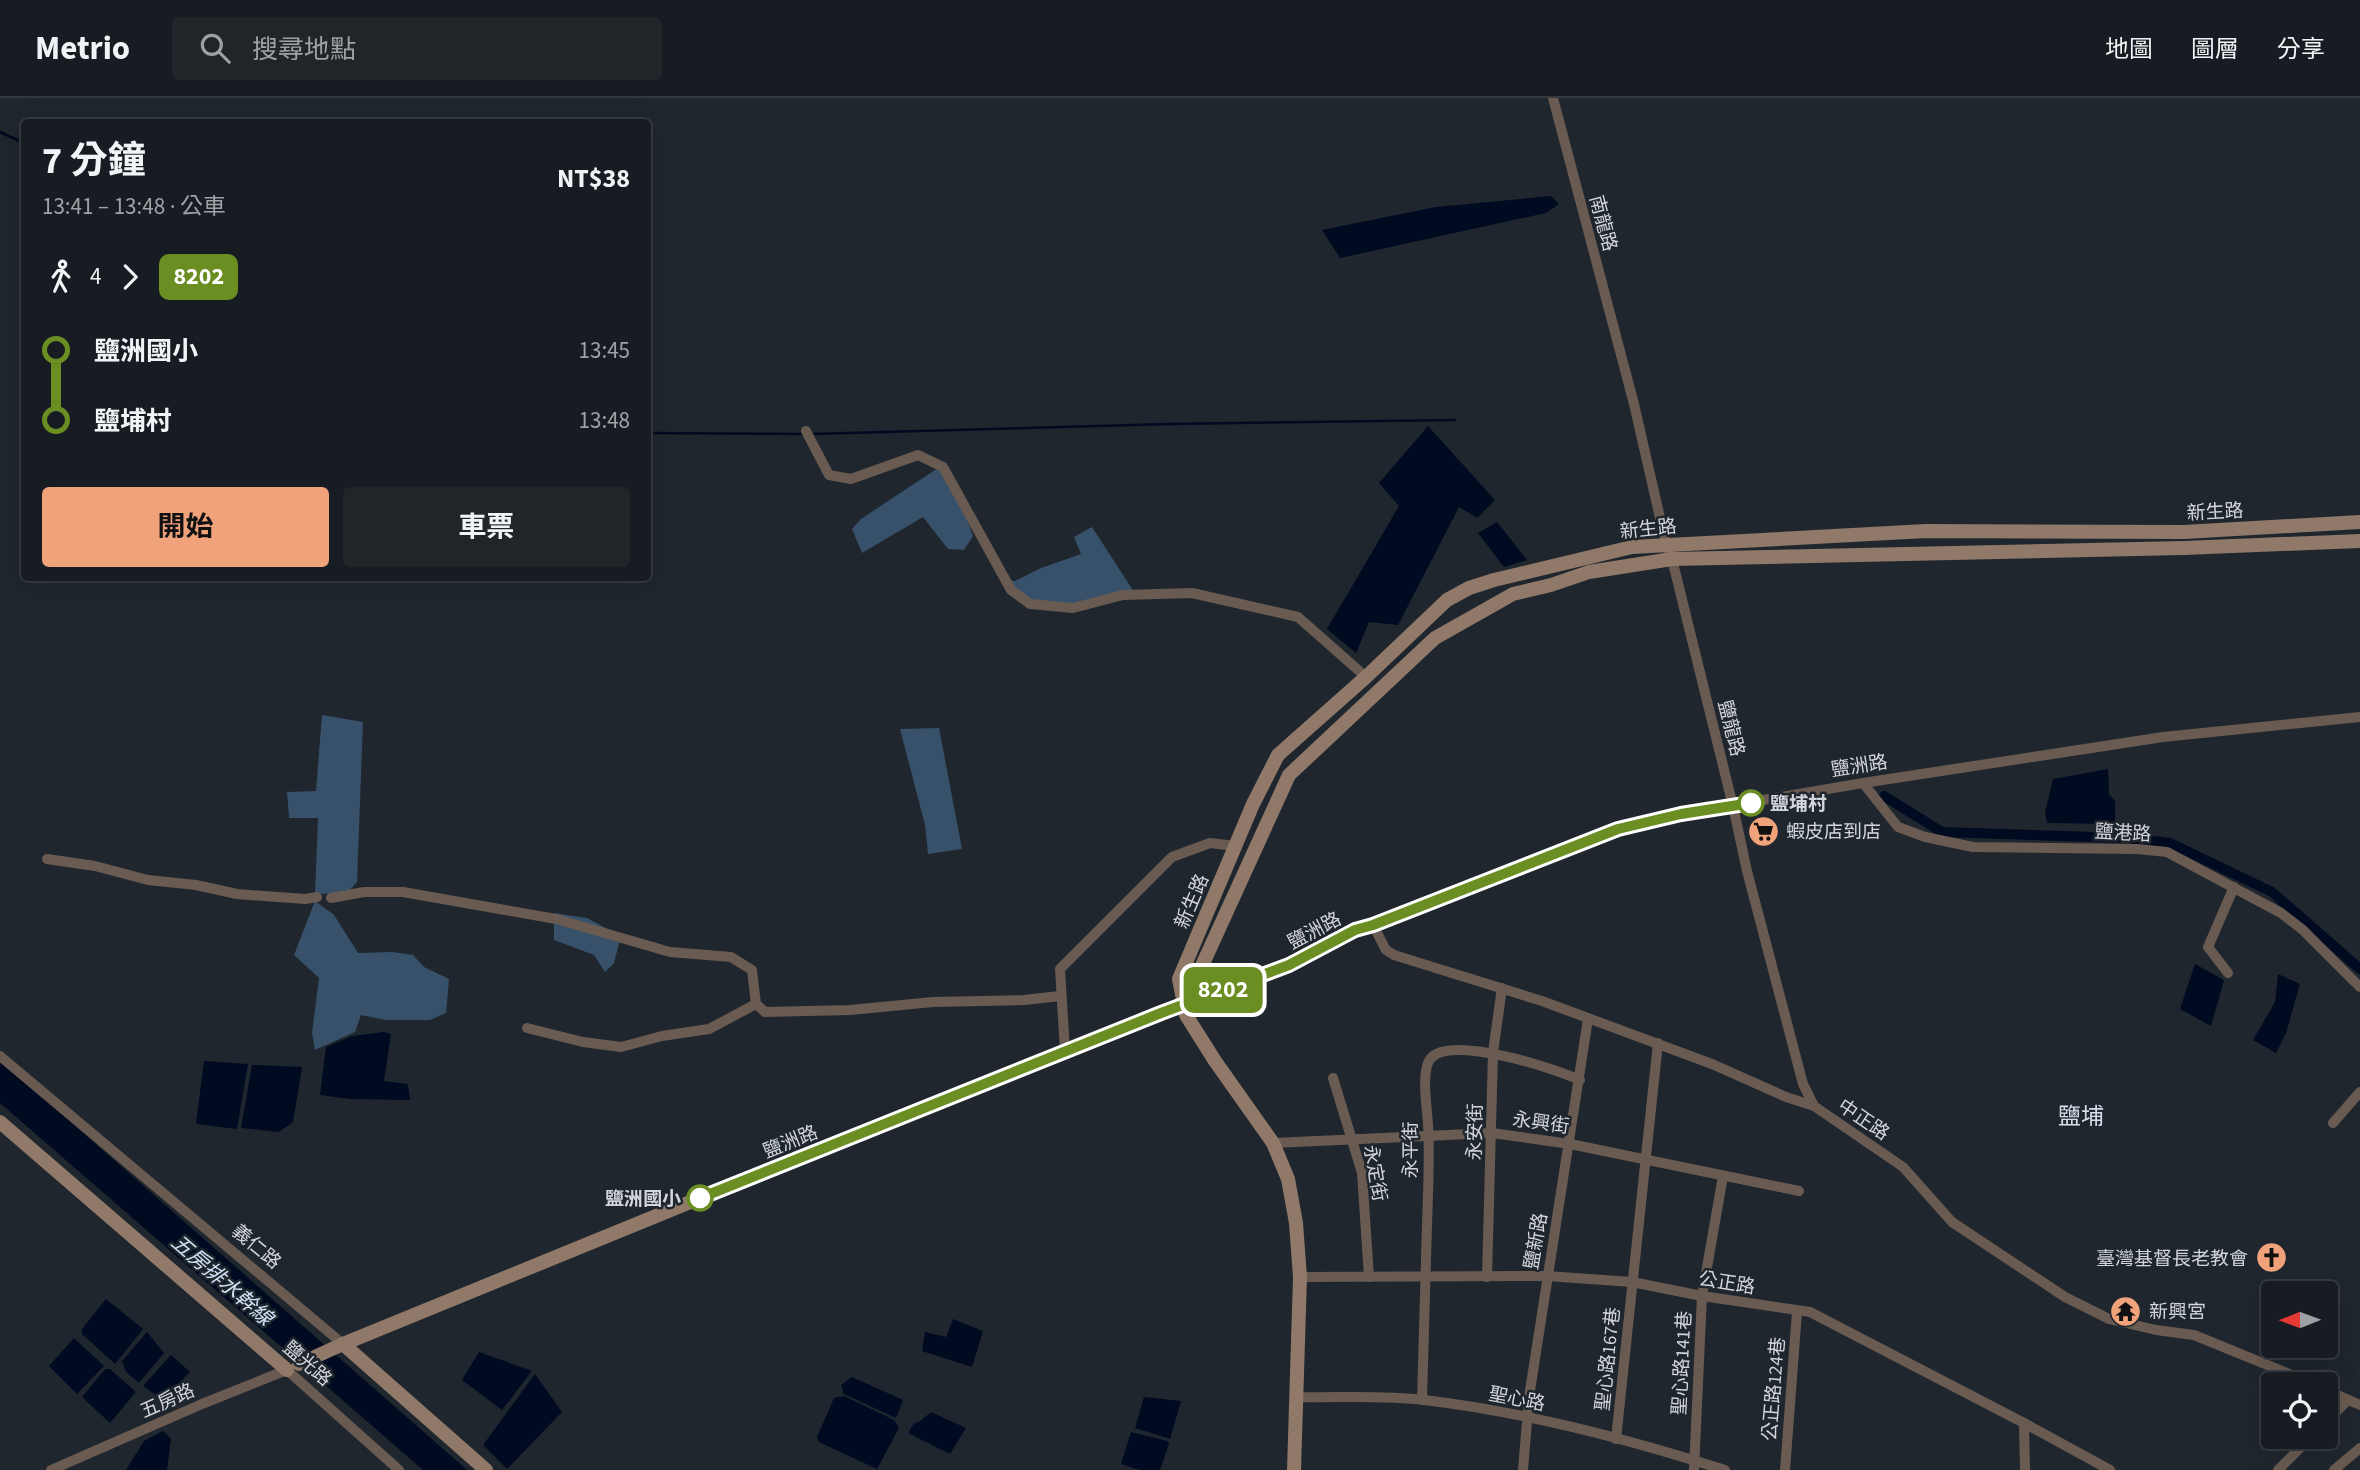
<!DOCTYPE html>
<html lang="zh-TW">
<meta charset="utf-8">
<style>
body{margin:0;font-family:"Source Sans 3","Noto Sans TC",sans-serif;background:#20252a;color:#f1f3f6;height:100vh;display:flex;flex-direction:column;font-size:26px;white-space:nowrap}
*{box-sizing:border-box;margin:0}
p{font-size:23px;color:#9ea1a5}
.icon{flex:none;width:38px;height:38px;fill:none;stroke:currentColor;stroke-width:2;stroke-linecap:round;stroke-linejoin:round}
.map{position:relative;flex:1;overflow:hidden}
.sheet{position:absolute;left:21px;top:21px;width:630px;height:462px;display:flex;flex-direction:column;background:#171c22;border-radius:7px;box-shadow:0 7px 28px #0002,0 0 0 2px #363a40}
.sheet>*{flex:none}
.badge{padding:0 14px;border-radius:10px;font-size:24px;line-height:46px}
.needle{width:46px;rotate:269deg}
.tools{position:absolute;left:2261px;top:1183px;display:grid;gap:14px}
.tools a{display:grid;place-items:center;width:77px;height:77px;border-radius:7px;background:#171c22;box-shadow:0 7px 28px #0002,0 0 0 2px #363a40;font-size:35px}
.map>.badge{position:absolute;translate:-50% -50%;box-shadow:0 0 0 4px #fff}
.legs{display:flex;align-items:center;gap:10px;height:77px;padding:0 21px;font-size:23px}
.legs p{margin-inline-start:auto}
.headline{display:flex;align-items:center;justify-content:space-between;height:119px;padding:0 21px}
h1{font-size:38px;font-weight:700;line-height:52px}
.button{display:flex;gap:14px;margin-top:auto;padding:14px 21px}
.button a{flex:1;height:80px;border-radius:7px;background:#f0a27a;color:#111;font-size:28px;font-weight:700;line-height:80px;text-align:center}
.button a+a{background:#20252a;color:#f1f3f6}
ul{padding:0 21px;list-style:none}
li{display:flex;align-items:center;gap:24px;height:70px;font-size:26px}
li i{display:grid;place-items:center;width:10px;height:100%;margin:0 9px;background:currentColor}
li i::after{content:'';width:18px;height:18px;margin:-9px;border:5px solid;border-radius:50%;background:#171c22}
li p{margin-inline-start:auto}
li:first-child i{background:linear-gradient(#0000 50%,currentColor 0)}
li:last-child i{background:linear-gradient(currentColor 50%,#0000 0)}
header{display:flex;align-items:center;gap:42px;box-sizing:border-box;height:98px;padding:0 35px;background:#171c22;border-bottom:2px solid #363a40}
header strong{font-size:33px}
nav{display:flex;gap:38px;margin-inline-start:auto;font-size:24px}
.search{width:490px;height:63px;background:#20252a;display:flex;align-items:center;gap:18px;box-sizing:border-box;padding:0 24px;border-radius:7px;color:#9ea1a5;font-size:26px}
.map>svg:first-child{display:block}
.green{fill:#37516b}
.water{fill:#000a21}
.lines{fill:none;stroke-linecap:round;stroke-linejoin:round}
.stream{stroke:#000a21;stroke-width:2.5}
.canal{stroke:#000a21;stroke-width:10}
.street{stroke:#695b51;stroke-width:10}
.secondary{stroke:#907969;stroke-width:14}
.line-1-casing{stroke:#fff;stroke-width:16}
.line-1{stroke:#6b8e23;stroke-width:10}
.stop-1-dot{fill:#fff;stroke:#6b8e23;stroke-width:3.5}
.labels{text-anchor:middle;stroke-width:5;stroke-linejoin:round;paint-order:stroke}
.street-label{font-size:19px;fill:#d2d6db;stroke:#1f262d}
.stop-label{font-size:19px;font-weight:bold;fill:#d2d6db;stroke:#1f262d;text-anchor:start}
.poi-label{font-size:19px;fill:#d2d6db;stroke:#1f262d;text-anchor:start}
.water-label{font-size:21px;font-style:italic;fill:#d3e3f8;stroke:#1f262d}
.quarter-label{font-size:23px;fill:#d5dee8;stroke:#1f262d}
</style>
<header>
<strong>Metrio</strong>
<div class="search"><svg class="icon" aria-label="search" viewBox="0 0 24 24"><circle cx="10" cy="10" r="6"/><path d="M15 15l6 6"/></svg>搜尋地點</div>
<nav><a>地圖</a><a>圖層</a><a>分享</a></nav>
</header>
<div class="map">
<svg width="2360" height="1372" viewBox="0 0 2360 1372">
<rect width="100%" height="100%" fill="#1f262d"/>
<!-- green -->
<g class="green">
<polygon points="938,370 958,397 973,438 964,452 948,451 923,419 862,455 852,431 861,421"/>
<polygon points="1092,429 1138,500 1062,510 1028,508 1000,480 1015,483 1041,470 1081,456 1074,439"/>
<polygon points="322,617 363,624 357,784 347,795 315,796 318,720 289,720 287,694 316,693"/>
<polygon points="939,630 962,751 928,756 925,727 900,631"/>
<polygon points="315,803 334,817 358,855 392,854 413,857 424,869 449,881 446,915 430,922 386,922 361,917 355,934 315,952 312,935 319,880 294,857"/>
<polygon points="554,815 587,820 621,838 614,865 605,874 594,857 554,842"/>
</g>
<!-- water -->
<g class="water">
<polygon points="1551,98 1559,106 1546,115 1340,160 1322,132 1436,109"/>
<polygon points="1428,328 1495,402 1477,420 1459,409 1398,527 1369,524 1356,555 1327,531 1399,408 1379,385"/>
<polygon points="1497,424 1527,462 1504,469 1478,435"/>
<polygon points="2108,671 2109,696 2115,703 2115,726 2047,725 2045,715 2053,681"/>
<polygon points="2195,866 2224,882 2211,928 2180,911"/>
<polygon points="2278,876 2300,886 2286,935 2276,955 2253,942 2275,904"/>
<polygon points="384,934 391,936 384,983 408,986 410,1002 350,1001 320,997 326,949 352,938"/>
<polygon points="0,962 467,1372 423,1372 0,1005"/>
<polygon points="204,963 248,966 237,1031 196,1026"/>
<polygon points="252,967 302,969 293,1024 279,1034 241,1030"/>
<polygon points="106,1201 143,1231 115,1266 82,1236 82,1231"/>
<polygon points="953,1221 983,1233 972,1269 922,1253 925,1234 946,1239"/>
<polygon points="147,1234 164,1255 139,1285 126,1274 122,1263"/>
<polygon points="74,1240 104,1268 77,1296 49,1268"/>
<polygon points="479,1254 532,1273 502,1312 462,1282"/>
<polygon points="171,1257 190,1274 163,1302 143,1288"/>
<polygon points="105,1271 110,1271 136,1294 110,1325 82,1299"/>
<polygon points="535,1276 562,1314 507,1371 483,1347"/>
<polygon points="852,1279 903,1302 896,1320 844,1296 841,1287"/>
<polygon points="844,1298 894,1322 899,1330 877,1371 819,1344 817,1339 834,1300"/>
<polygon points="1144,1299 1181,1303 1170,1341 1135,1330"/>
<polygon points="931,1314 966,1330 950,1356 908,1335 914,1325 919,1324"/>
<polygon points="163,1333 171,1341 167,1372 126,1372 144,1343"/>
<polygon points="1131,1334 1167,1343 1169,1346 1160,1372 1140,1372 1121,1366"/>
</g>
<g class="lines">
<!-- stream -->
<g class="stream">
<polyline points="0,34 24,45"/>
<polyline points="648,335 805,336"/>
<polyline points="812,336 1169,326 1455,322"/>
</g>
<!-- canal -->
<polyline class="canal" points="1884,698 1942,734 2127,740 2170,745 2272,794 2360,871"/>
<!-- street -->
<g class="street">
<polyline points="1553,0 1634,306 1666,446 1672,461 1733,708 1747,773 1803,986 1814,1008"/>
<polyline points="806,333 829,377 851,381 918,357 943,369 1011,492 1030,506 1073,510 1123,497 1192,495 1298,519 1366,579"/>
<polyline points="1863,685 1898,729 1925,739 1973,749 2137,751 2167,754 2281,815 2303,832 2360,889"/>
<polyline points="47,761 95,768 148,782 196,787 237,796 305,801 317,799"/>
<polyline points="331,800 364,794 403,794 556,821 670,854 731,859 752,872 756,906 765,914 850,912 933,904 1024,902 1060,898"/>
<polyline points="1373,827 1386,852 1394,857 1542,903 1712,966 1786,999 1814,1008 1903,1069 1952,1124 2065,1199 2109,1221 2156,1232 2194,1237 2314,1286"/>
<polyline points="2228,875 2208,849 2234,789"/>
<polyline points="1185,905 1289,867 1355,832 1373,827 1618,731 1681,716 1863,685 2163,639 2360,619"/>
<polyline points="527,930 583,944 621,949 662,938 709,931 756,906"/>
<polyline points="1065,953 1060,871 1172,759 1210,745 1235,748"/>
<polyline points="0,958 343,1246"/>
<polyline points="1333,980 1362,1075 1369,1179"/>
<polyline points="2333,1025 2360,994"/>
<polyline points="1273,1045 1492,1035 1570,1046 1799,1093"/>
<polyline points="1300,1179 1547,1178 1632,1184 1702,1198 1810,1214 2024,1325 2110,1372"/>
<polyline points="1487,1179 1493,954 1502,890"/>
<polyline points="287,1272 399,1372"/>
<polyline points="2326,1292 2360,1307"/>
<path d="M 1297,1299 C 1339,1300 1383,1297 1424,1302 C 1526,1314 1627,1341 1725,1372"/>
<path d="M 1422,1302 C 1424,1243 1425,1185 1427,1127 C 1428,1093 1430,1059 1428,1026 C 1427,1009 1420,970 1432,959 C 1454,938 1554,970 1580,982"/>
<polyline points="2326,1324 2348,1302"/>
<polyline points="2024,1325 2025,1372"/>
<polyline points="1616,1341 1658,945"/>
<polyline points="51,1372 202,1306 289,1271"/>
<polyline points="1523,1372 1529,1299 1588,921"/>
<polyline points="1694,1372 1702,1198 1723,1078"/>
<polyline points="1785,1372 1797,1214"/>
<polyline points="2278,1372 2311,1339"/>
<polyline points="2334,1372 2360,1350"/>
</g>
<!-- secondary -->
<g class="secondary">
<polyline points="1185,905 1289,677 1435,540 1513,496 1551,487 1589,474 1672,461 2184,450 2360,443"/>
<polyline points="0,1024 287,1272"/>
<polyline points="343,1246 486,1372"/>
<polyline points="299,1266 343,1246 749,1080 1185,905"/>
<polyline points="1294,1372 1300,1179 1296,1125 1288,1081 1273,1045 1215,963 1186,917 1179,881 1253,706 1278,657 1366,579 1447,502 1469,490 1494,482 1632,449 1926,433 2184,434 2360,424"/>
</g>
</g>
<g class="lines">
<defs>
<polyline id="line-1" points="700,1100 1161,915 1289,867 1355,832 1373,827 1618,731 1681,716 1751,705"/>
</defs>
<!-- line-1 casing -->
<use href="#line-1" class="line-1-casing"/>
<!-- line-1 -->
<use href="#line-1" class="line-1"/>
</g>
<!-- icons -->
<defs>
<symbol id="supermarket-disc" viewBox="-11 -11 22 22"><circle r="9.5" fill="#f0a27a" stroke="#1f262d"/><path d="M-6-5.5h2.5l.6 2H6L4.5 2H-2.5L-4.4-4H-6ZM-1.5 3.2a1.3 1.3 0 1 0 .1 0ZM3 3.2a1.3 1.3 0 1 0 .1 0Z" fill="#111"/></symbol>
<symbol id="church-disc" viewBox="-11 -11 22 22"><circle r="9.5" fill="#f0a27a" stroke="#1f262d"/><path d="M-1.2-6h2.4v3.5h3.3v2.4h-3.3V6h-2.4V-.1h-3.3v-2.4h3.3Z" fill="#111"/></symbol>
<symbol id="temple-disc" viewBox="-11 -11 22 22"><circle r="9.5" fill="#f0a27a" stroke="#1f262d"/><path d="M0-6L5-2H3V0L6.5 2.5H4V6H1.5V3h-3V6H-4V2.5H-6.5L-3 0V-2H-5Z" fill="#111"/></symbol>
</defs>
<g fill-rule="evenodd">
<use href="#supermarket-disc" x="1746" y="716" width="35" height="35"/>
<use href="#church-disc" x="2254" y="1142" width="35" height="35"/>
<use href="#temple-disc" x="2108" y="1196" width="35" height="35"/>
</g>
<!-- markers -->
<g class="stop-1-dot">
<circle cx="1751" cy="705" r="12"/>
<circle cx="700" cy="1100" r="12"/>
</g>
<g class="labels">
<!-- street labels -->
<g class="street-label">
<text transform="translate(1604 125) rotate(75)" y="7">南龍路</text>
<text transform="translate(2215 413) rotate(-3)" y="7">新生路</text>
<text transform="translate(1648 430) rotate(-6)" y="7">新生路</text>
<text transform="translate(1732 630) rotate(76)" y="7">鹽龍路</text>
<text transform="translate(1859 667) rotate(-9)" y="7">鹽洲路</text>
<text transform="translate(2123 734) rotate(3)" y="7">鹽港路</text>
<text transform="translate(1191 803) rotate(-67)" y="7">新生路</text>
<text transform="translate(1314 832) rotate(-28)" y="7">鹽洲路</text>
<text transform="translate(1864 1021) rotate(34)" y="7">中正路</text>
<text transform="translate(1541 1024) rotate(8)" y="7">永興街</text>
<text transform="translate(1474 1034) rotate(-89)" y="7">永安街</text>
<text transform="translate(790 1043) rotate(-22)" y="7">鹽洲路</text>
<text transform="translate(1410 1052) rotate(-90)" y="7">永平街</text>
<text transform="translate(1376 1075) rotate(80)" y="7">永定街</text>
<text transform="translate(1535 1143) rotate(-80)" y="7">鹽新路</text>
<text transform="translate(257 1148) rotate(40)" y="7">義仁路</text>
<text transform="translate(1727 1184) rotate(9)" y="7">公正路</text>
<text transform="translate(1607 1261) rotate(-84)" y="7">聖心路167巷</text>
<text transform="translate(308 1265) rotate(41)" y="7">鹽光路</text>
<text transform="translate(1681 1265) rotate(-87)" y="7">聖心路141巷</text>
<text transform="translate(1773 1291) rotate(-85)" y="7">公正路124巷</text>
<text transform="translate(1517 1300) rotate(11)" y="7">聖心路</text>
<text transform="translate(167 1302) rotate(-24)" y="7">五房路</text>
</g>
<!-- stop labels -->
<g class="stop-label">
<text x="1770" y="712">鹽埔村</text>
<text x="681" y="1107" text-anchor="end">鹽洲國小</text>
</g>
<!-- poi labels -->
<g class="poi-label">
<text x="1786" y="740">蝦皮店到店</text>
<text x="2248" y="1167" text-anchor="end">臺灣基督長老教會</text>
<text x="2149" y="1220">新興宮</text>
</g>
<!-- water labels -->
<g class="water-label">
<text transform="translate(222 1182) rotate(41)" y="7">五房排水幹線</text>
</g>
<!-- quarter labels -->
<g class="quarter-label">
<text x="2081" y="1026">鹽埔</text>
</g>
</g>
</svg>
<div class="tools">
<a><svg class="needle" viewBox="-14 -14 28 28"><path d="M0-13l5 13h-10z" fill="#e53935"/><path d="M0 13l5-13h-10z" fill="#9ea1a5"/></svg></a>
<a><svg class="icon" aria-label="locate" viewBox="0 0 24 24"><circle cx="12" cy="12" r="6"/><path d="M12 2v4M12 18v4M2 12h4M18 12h4"/></svg></a>
</div>
<b class="badge" style="left:1223px;top:892px;background:#6b8e23;color:#fff">8202</b>
<section class="sheet">
<div class="headline"><div><h1>7 分鐘</h1><p>13:41 – 13:48 · 公車</p></div><b>NT$38</b></div>
<div class="legs"><svg class="icon" aria-label="walk" viewBox="0 0 24 24"><circle cx="13" cy="4" r="2"/><path d="M13 8l-2 6 4 7M11 14l-3 7M7 12l3-4h3l4 4"/></svg>4<svg class="icon" aria-label="forward" viewBox="0 0 24 24"><path d="M9 5l7 7-7 7"/></svg><b class="badge" style="background:#6b8e23;color:#fff">8202</b></div>
<ul>
<li><i style="color:#6b8e23"></i><b>鹽洲國小</b><p>13:45</p></li>
<li><i style="color:#6b8e23"></i><b>鹽埔村</b><p>13:48</p></li>
</ul>
<div class="button"><a>開始</a><a>車票</a></div>
</section>
</div>
